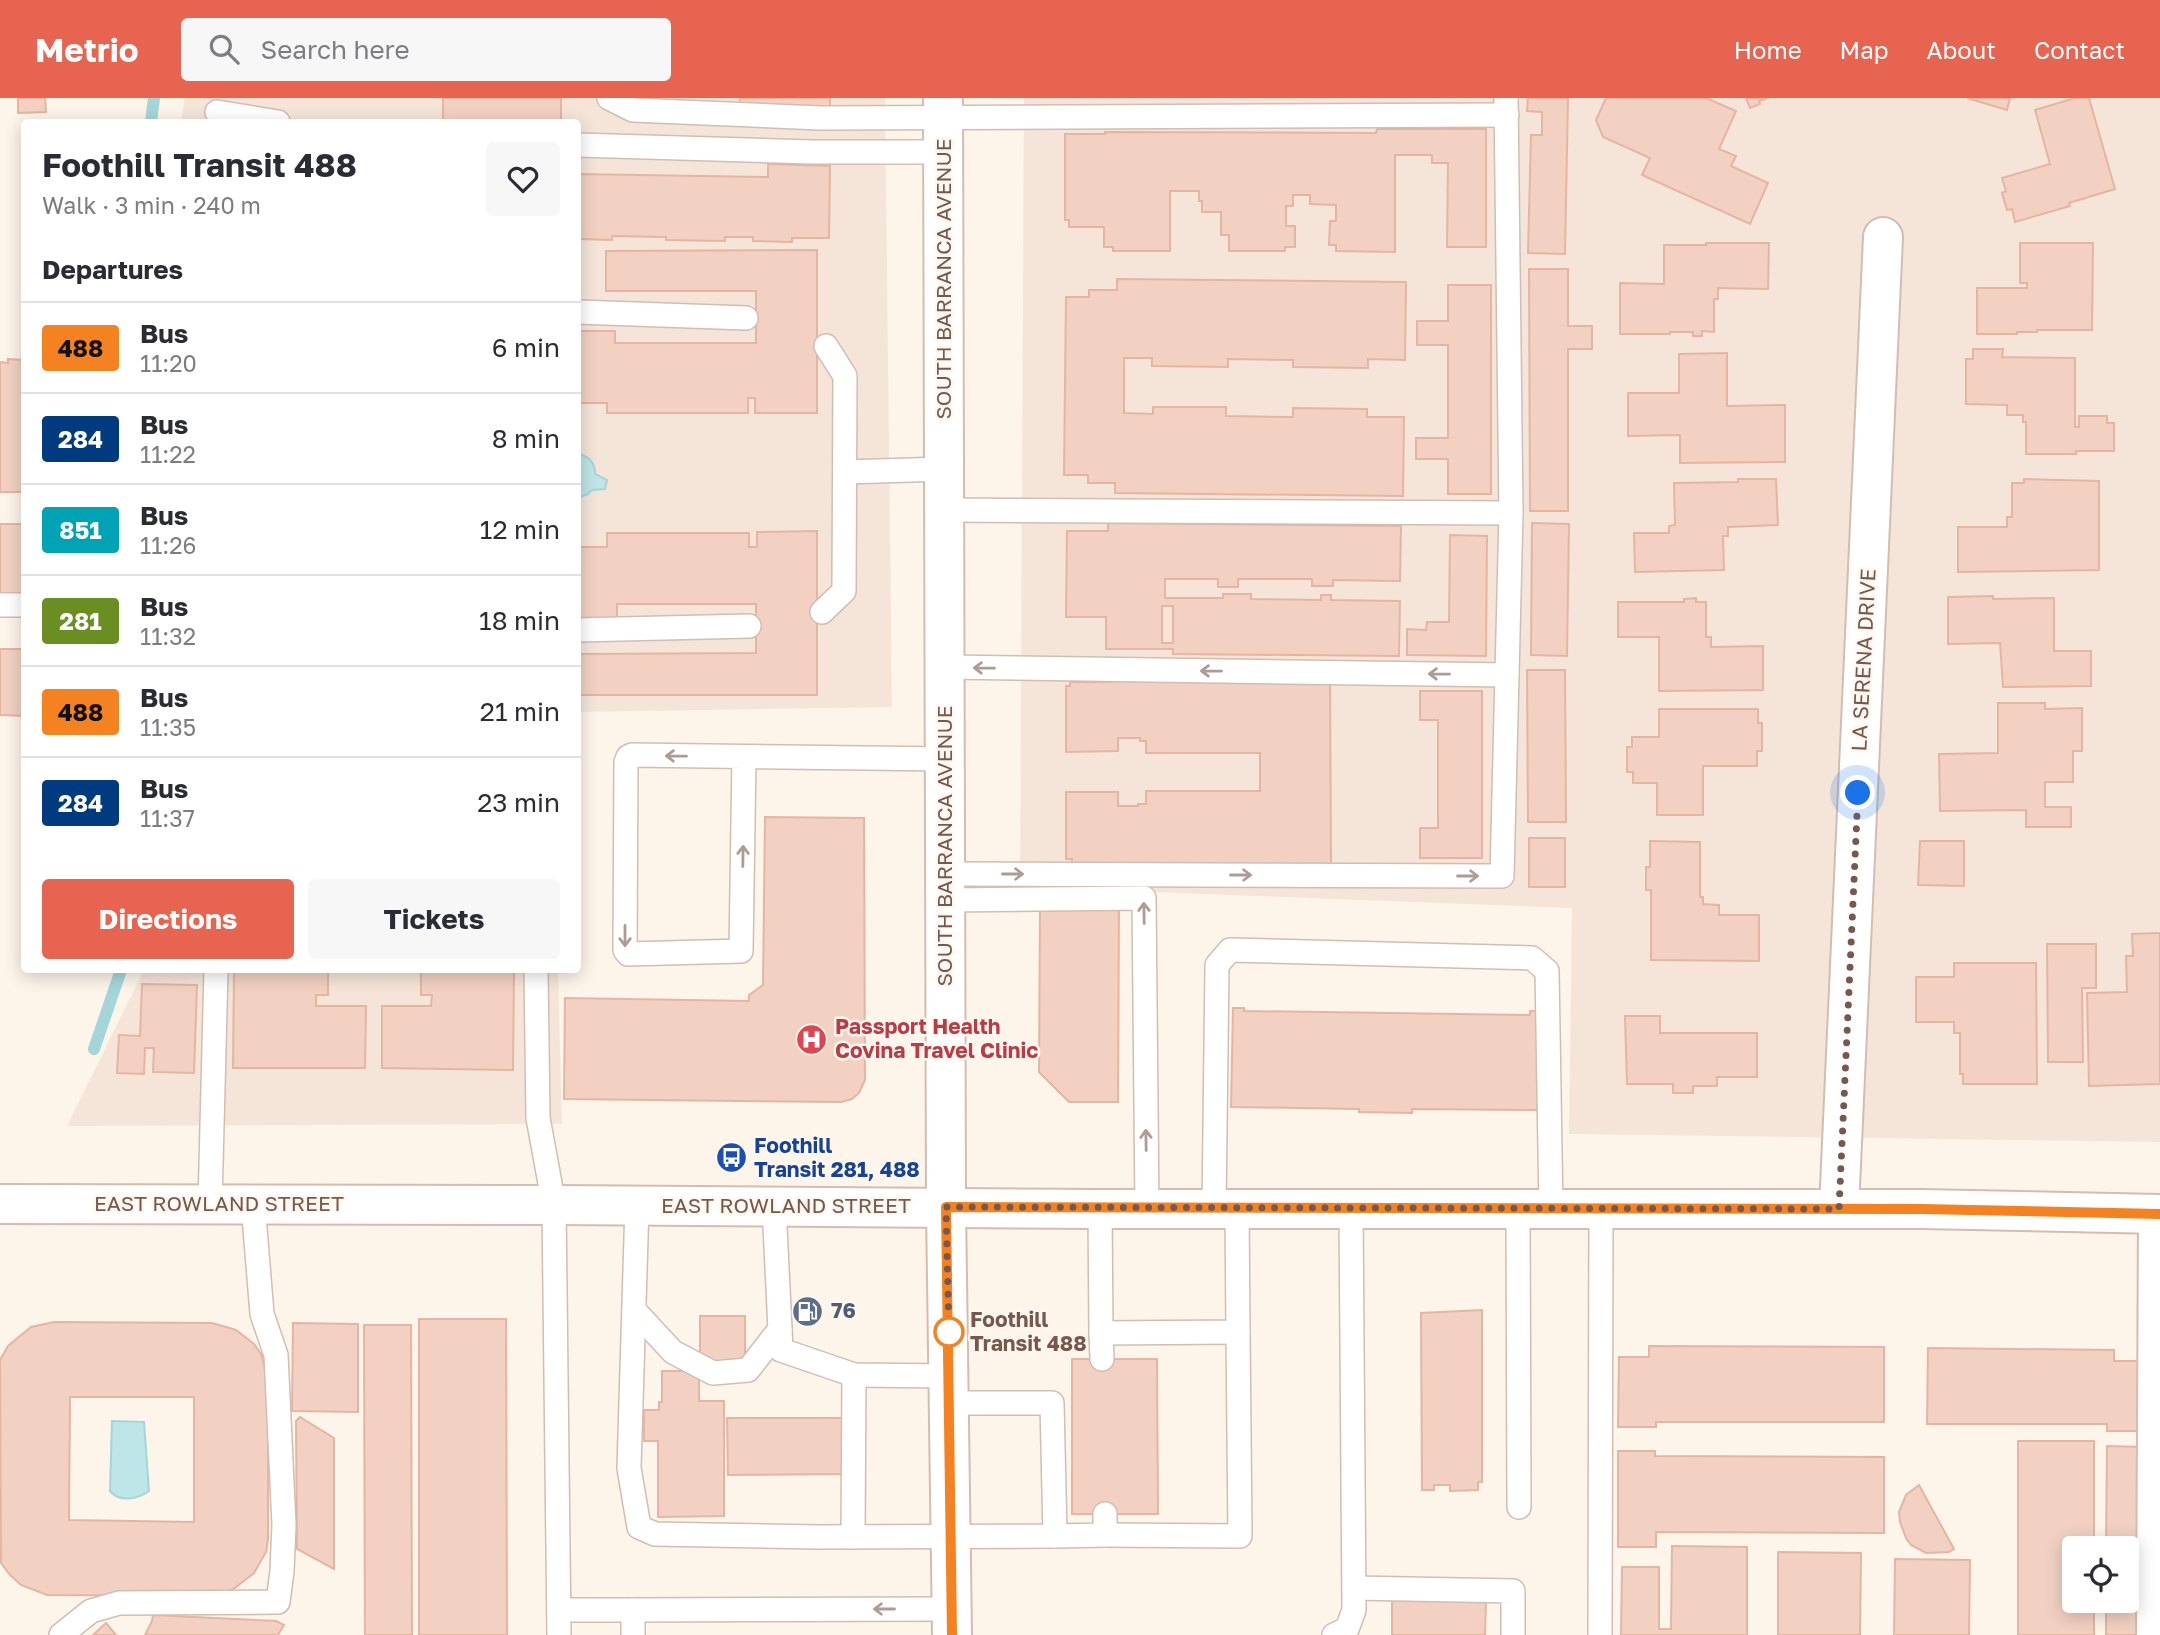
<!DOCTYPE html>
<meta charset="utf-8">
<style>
body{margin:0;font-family:"Golos Text",sans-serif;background:#f7f7f7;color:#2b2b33;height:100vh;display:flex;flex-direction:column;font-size:26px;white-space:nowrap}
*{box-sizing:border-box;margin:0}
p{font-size:23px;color:#7c7c81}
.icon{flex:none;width:38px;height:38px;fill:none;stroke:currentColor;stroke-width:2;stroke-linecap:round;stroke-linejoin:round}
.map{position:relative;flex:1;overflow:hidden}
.panel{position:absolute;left:21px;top:21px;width:560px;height:854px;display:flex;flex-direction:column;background:#fff;border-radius:7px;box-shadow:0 4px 18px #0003}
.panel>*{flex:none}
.badge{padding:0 14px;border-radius:5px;font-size:24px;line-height:46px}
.buttons{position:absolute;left:2062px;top:1438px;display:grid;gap:14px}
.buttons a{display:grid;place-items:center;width:77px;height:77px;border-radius:7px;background:#fff;box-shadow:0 4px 18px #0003;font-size:35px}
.you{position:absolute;width:35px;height:35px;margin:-18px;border:5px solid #fff;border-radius:50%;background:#1a73e8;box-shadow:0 0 0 10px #1a73e833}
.map>.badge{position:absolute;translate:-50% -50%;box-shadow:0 0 0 4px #fff}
h2{padding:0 21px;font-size:26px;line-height:63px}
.round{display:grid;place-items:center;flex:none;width:74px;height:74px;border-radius:7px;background:#f7f7f7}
.summary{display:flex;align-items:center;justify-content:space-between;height:119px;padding:0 21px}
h1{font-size:33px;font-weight:700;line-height:52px}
.cta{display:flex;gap:14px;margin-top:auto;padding:14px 21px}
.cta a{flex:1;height:80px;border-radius:7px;background:#e66450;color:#fff;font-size:28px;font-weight:700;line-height:80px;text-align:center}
.cta a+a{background:#f7f7f7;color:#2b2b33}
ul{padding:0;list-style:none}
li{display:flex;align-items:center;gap:21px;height:91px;padding:0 21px;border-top:2px solid #e1e1e2}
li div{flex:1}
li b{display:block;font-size:26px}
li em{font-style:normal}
li .badge{min-width:77px;font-weight:700;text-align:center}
header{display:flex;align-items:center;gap:42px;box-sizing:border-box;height:98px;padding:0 35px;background:#e66450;color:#fff}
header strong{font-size:33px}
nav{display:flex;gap:38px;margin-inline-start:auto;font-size:24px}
.search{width:490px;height:63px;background:#f7f7f7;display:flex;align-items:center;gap:18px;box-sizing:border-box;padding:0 24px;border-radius:7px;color:#7c7c81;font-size:26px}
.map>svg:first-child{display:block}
.residential{fill:#f5e5d9}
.water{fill:#bee5e7;stroke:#a4d6d9;stroke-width:2}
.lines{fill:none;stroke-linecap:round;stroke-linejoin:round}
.stream{stroke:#a4d6d9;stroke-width:12}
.building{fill:#f2d1c2;stroke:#e5b5a2;stroke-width:2;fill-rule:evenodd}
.service-casing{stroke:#d2bdb2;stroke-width:26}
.minor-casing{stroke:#d2bdb2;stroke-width:42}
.secondary-casing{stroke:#d5bcaf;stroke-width:42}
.service{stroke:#fff;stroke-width:23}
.minor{stroke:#fff;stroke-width:38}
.secondary{stroke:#fff;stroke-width:38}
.oneway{stroke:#ae9b94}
.line-casing{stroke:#fff;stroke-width:16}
.line{stroke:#f58220;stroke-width:10}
.walk{stroke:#78584d;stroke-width:7;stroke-dasharray:0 12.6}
.stop-dot{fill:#fff;stroke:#f58220;stroke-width:3.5}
.labels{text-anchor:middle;stroke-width:5;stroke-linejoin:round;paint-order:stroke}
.street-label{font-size:21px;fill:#78584d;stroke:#fff8f1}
.health-label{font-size:21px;font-weight:bold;fill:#be3a42;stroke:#fff8f1;text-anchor:start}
.transit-label{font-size:21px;font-weight:bold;fill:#164399;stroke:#fff8f1;text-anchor:start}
.service-label{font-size:21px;font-weight:bold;fill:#4e5e75;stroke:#fff8f1;text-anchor:start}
.stop-label{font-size:21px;font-weight:bold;fill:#78584d;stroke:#fff8f1;text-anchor:start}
</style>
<header>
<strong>Metrio</strong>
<div class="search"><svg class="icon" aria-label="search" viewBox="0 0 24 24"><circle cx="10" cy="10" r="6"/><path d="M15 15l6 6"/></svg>Search here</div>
<nav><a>Home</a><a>Map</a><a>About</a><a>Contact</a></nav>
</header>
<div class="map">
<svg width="2160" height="1537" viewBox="0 0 2160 1537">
<rect width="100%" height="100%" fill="#fdf4ea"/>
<!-- residential -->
<g class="residential">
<polygon points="185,0 885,0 892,609 578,614 578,24 181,24"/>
<polygon points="1024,0 2160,0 2160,1044 1569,1036 1572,810 1020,789"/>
<polygon points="144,872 558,872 562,1026 67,1028"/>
</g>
<!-- water -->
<g class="water">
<path d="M 578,356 C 589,358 595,365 595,376 L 607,382 L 605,391 L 592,392 L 588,396 L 578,400 Z"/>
<path d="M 112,1323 L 144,1324 L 149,1393 C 138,1401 120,1405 110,1393 Z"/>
</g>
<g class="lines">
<!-- stream -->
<g class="stream">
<polyline points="151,24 154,0"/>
<polyline points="94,951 121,872"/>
</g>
</g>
<!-- building -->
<g class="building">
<polygon points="18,0 45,0 46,14 18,15"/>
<rect x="443" y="0" width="118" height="24"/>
<polygon points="740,0 830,0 830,12 740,10"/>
<polygon points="1528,0 1568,0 1565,156 1528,155 1531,37 1542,37 1542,14 1527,13"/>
<polygon points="1606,0 1706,0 1736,13 1719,51 1736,58 1731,68 1768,85 1750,126 1642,77 1650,60 1603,39 1596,22"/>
<polygon points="1746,0 1768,0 1759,3 1760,6 1750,10"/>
<polygon points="1967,0 2010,0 2007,12"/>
<polygon points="2075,0 2089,0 2115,91 2069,105 2070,108 2015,124 2012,111 2007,112 2002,95 2006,93 2002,80 2050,66 2035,12"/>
<polygon points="1377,31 1486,31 1486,149 1447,149 1448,65 1432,65 1432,57 1395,57 1395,154 1336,153 1336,147 1329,147 1330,123 1336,123 1336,107 1310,106 1310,97 1293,97 1293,108 1286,108 1286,128 1295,128 1295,149 1285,149 1285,153 1229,153 1229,137 1221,137 1221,114 1202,114 1202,103 1199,103 1199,93 1170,93 1170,153 1113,153 1113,149 1104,149 1104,129 1069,129 1069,122 1065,122 1065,36 1105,36 1105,34 1376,35"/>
<polygon points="768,66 830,68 829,140 792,140 792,144 753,143 753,139 725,139 725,143 666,142 666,139 612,138 612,142 578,141 578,76 768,79"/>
<polygon points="1706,145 1769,145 1768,191 1718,190 1718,201 1714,201 1714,234 1702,233 1702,238 1693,238 1693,234 1670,234 1670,236 1620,236 1620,185 1664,186 1664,147 1706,147"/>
<polygon points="2020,145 2093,145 2092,232 2037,232 2037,234 2017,234 2017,236 1977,236 1977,190 2027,190 2027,185 2020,185"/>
<polygon points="817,152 817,315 755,315 755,300 748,300 748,315 607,315 607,305 578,305 578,233 615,233 615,245 756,245 756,193 606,193 606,153"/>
<polygon points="1529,171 1568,171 1568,228 1592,228 1592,251 1568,251 1568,413 1530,413"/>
<polygon points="1117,181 1406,184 1405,262 1368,261 1368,270 1293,269 1293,262 1228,261 1228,269 1152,268 1152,260 1124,260 1124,315 1153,316 1153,309 1226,309 1226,318 1293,319 1293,310 1367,311 1367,319 1404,319 1403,398 1115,395 1115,385 1088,385 1088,377 1064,377 1066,199 1089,199 1089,192 1117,192"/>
<polygon points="1448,187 1491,187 1491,396 1448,396 1448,361 1416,361 1416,340 1448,340 1448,247 1417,247 1417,223 1448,223"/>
<polygon points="1973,251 2003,251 2002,259 2075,260 2075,329 2079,329 2079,318 2107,318 2107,325 2114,325 2114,353 2076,353 2076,356 2026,356 2026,324 2023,324 2023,317 2007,317 2007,307 1966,306 1966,261 1973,261"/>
<polygon points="1727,255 1727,308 1785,307 1785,364 1680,365 1680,337 1628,338 1628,295 1679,295 1679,256"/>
<polygon points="8,261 24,262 24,394 0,394 0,264 8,265"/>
<polygon points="1738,381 1776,381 1778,427 1728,429 1728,438 1723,438 1724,472 1635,474 1634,435 1669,435 1669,428 1675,427 1674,385 1738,384"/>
<polygon points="2024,381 2099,383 2099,472 1958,474 1958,429 2007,429 2007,419 2012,419 2012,385 2024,385"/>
<path d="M 1108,425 L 1401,428 L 1400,483 L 1333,482 L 1333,488 L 1312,488 L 1312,481 L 1238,481 L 1238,489 L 1218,489 L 1218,481 L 1165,481 L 1165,500 L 1223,500 L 1223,496 L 1251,496 L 1251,501 L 1321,502 L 1321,497 L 1331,497 L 1331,502 L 1400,503 L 1399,558 L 1173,556 L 1173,551 L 1106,551 L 1106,519 L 1066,519 L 1067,433 L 1108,433 ZM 1162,508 L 1173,508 L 1173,545 L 1162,545 Z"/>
<polygon points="1532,425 1569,426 1567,558 1531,557"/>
<polygon points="0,426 24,426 23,503 0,502"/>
<polygon points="817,433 817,597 578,597 578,556 756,555 756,506 617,506 617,520 578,520 578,449 607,449 607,435 749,435 749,449 757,449 757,434"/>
<polygon points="1450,437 1487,438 1486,558 1407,557 1407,531 1426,532 1427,524 1449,524"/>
<polygon points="1993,498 1993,501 2054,500 2054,553 2091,553 2091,588 2003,589 2000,545 1948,546 1948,499"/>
<polygon points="1696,500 1696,504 1706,504 1706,539 1711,539 1711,549 1763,548 1763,592 1659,593 1659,539 1618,539 1618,504 1684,504 1684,501"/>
<polygon points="0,551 24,551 24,618 0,617"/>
<polygon points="1527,572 1565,572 1566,724 1528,724"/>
<polygon points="1330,577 1331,770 1072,765 1072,761 1066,761 1066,694 1118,694 1118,708 1138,708 1138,706 1146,706 1146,693 1260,693 1260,655 1146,655 1146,643 1140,643 1140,640 1118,640 1118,653 1066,654 1066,588 1070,588 1070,584 1111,584 1111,578"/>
<polygon points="1420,593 1482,593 1482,760 1420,760 1420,730 1438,730 1438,622 1420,622"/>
<polygon points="1998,605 2045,605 2045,611 2082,610 2082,653 2073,653 2073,684 2045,684 2045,709 2071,709 2071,729 2026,729 2026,712 1940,713 1939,656 1998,655"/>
<polygon points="1659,611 1758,611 1758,625 1762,625 1762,653 1757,653 1757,668 1703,668 1703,717 1657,717 1657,685 1633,685 1633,674 1627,674 1627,649 1632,649 1632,639 1659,639"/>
<polygon points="765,719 864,720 865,982 859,995 852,1001 841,1004 564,1001 565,900 749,903 749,897 763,887"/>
<rect x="1529" y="740" width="36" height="49"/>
<polygon points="1650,743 1700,744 1700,799 1703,799 1703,806 1719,807 1719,817 1759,817 1759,863 1651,862 1651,792 1646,792 1646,769 1650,769"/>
<polygon points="1920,743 1964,743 1964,788 1918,787"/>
<polygon points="1040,808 1119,808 1118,1004 1069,1004 1039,974"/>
<polygon points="2160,835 2160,986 2089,988 2087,895 2127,894 2126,858 2133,858 2132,836"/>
<polygon points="2047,846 2096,846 2096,890 2082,890 2083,964 2048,964"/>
<polygon points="1954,865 2036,865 2037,986 1963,986 1963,976 1960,976 1960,935 1954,935 1954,924 1916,924 1916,879 1954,879"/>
<polygon points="234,872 328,872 328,897 316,897 316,908 366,908 365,970 233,970"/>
<polygon points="421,872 514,872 513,972 382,970 382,908 431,908 432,897 421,897"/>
<polygon points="142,886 197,887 194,975 153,974 154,950 145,950 144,976 117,975 119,937 140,938"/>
<polygon points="1233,910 1244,910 1244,913 1530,917 1530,913 1540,913 1539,1012 1412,1011 1412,1015 1359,1014 1359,1011 1231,1009"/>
<polygon points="1625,918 1660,918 1660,935 1757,935 1757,979 1717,979 1717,988 1693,988 1693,995 1673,995 1673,986 1627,986"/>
<polygon points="1482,1212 1482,1384 1478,1384 1478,1392 1450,1393 1450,1387 1434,1387 1434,1392 1422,1392 1421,1215"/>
<rect x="700" y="1218" width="45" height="45"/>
<polygon points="419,1221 506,1221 507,1537 419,1537"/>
<path d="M 54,1224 L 212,1225 L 236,1232 L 254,1246 L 261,1256 L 268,1280 L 268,1442 L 266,1454 L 254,1475 L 232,1492 L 206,1498 L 47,1497 L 21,1487 L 10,1477 L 1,1465 L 0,1262 L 8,1248 L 31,1229 ZM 70,1299 L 194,1299 L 194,1424 L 69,1422 Z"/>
<polygon points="293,1225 358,1226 358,1314 292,1313"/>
<polygon points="364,1227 411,1227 412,1537 365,1537"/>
<polygon points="1649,1248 1884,1249 1884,1324 1656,1324 1656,1329 1618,1329 1619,1259 1649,1259"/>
<polygon points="1928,1250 2114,1252 2114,1263 2144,1263 2144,1333 2107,1333 2107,1326 1927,1326"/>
<polygon points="1072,1261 1157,1261 1158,1416 1072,1416"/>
<polygon points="662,1273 699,1273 699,1303 724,1303 724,1418 658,1419 658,1343 644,1343 644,1312 659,1312 659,1304 662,1304"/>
<polygon points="300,1319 334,1340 334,1471 297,1451 296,1323"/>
<polygon points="727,1320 850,1320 850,1376 728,1377"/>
<polygon points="2018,1343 2094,1343 2094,1451 2074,1451 2074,1503 2094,1503 2094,1537 2018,1537"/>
<polygon points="2107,1348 2145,1349 2144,1537 2106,1537 2106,1503 2126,1503 2126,1451 2106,1451"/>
<polygon points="1618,1353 1655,1353 1655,1358 1884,1359 1884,1435 1656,1434 1656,1449 1618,1449"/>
<polygon points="1919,1387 1954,1451 1949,1454 1926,1455 1911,1447 1906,1440 1900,1424 1899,1414 1906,1397"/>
<polygon points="1672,1448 1747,1449 1747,1537 1621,1537 1622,1469 1659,1469 1659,1531 1671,1531"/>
<polygon points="1778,1454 1861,1455 1860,1537 1778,1537"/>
<polygon points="1895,1461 1970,1462 1969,1537 1894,1537"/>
<polygon points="1392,1502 1486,1503 1485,1537 1392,1537"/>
<polygon points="153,1517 276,1523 284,1527 278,1537 145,1537 152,1523"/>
<polygon points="106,1525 116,1537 93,1537"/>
</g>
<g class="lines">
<defs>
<g id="service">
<polyline points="609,0 633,12 820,20 1507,17"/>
<polyline points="217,14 278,24"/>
<polyline points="578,47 812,54 944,54"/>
<polyline points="578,214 746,220"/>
<polyline points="845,374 944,371"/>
<polyline points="944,412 1511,415"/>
<polyline points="0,507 24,507"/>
<polyline points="822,514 844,493 845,278 826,248"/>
<polyline points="578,532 749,528"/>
<polyline points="945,569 1507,577"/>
<polyline points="744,659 741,853 628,856 625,852 626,664 628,659 632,657 945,661"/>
<polyline points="945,776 1502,778 1511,415 1506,0"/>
<polyline points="945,802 1144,800 1147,1111"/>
<polyline points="536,872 538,1020 554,1107 559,1537"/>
<polyline points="210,1106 216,872"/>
<polyline points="637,1107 629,1370 639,1429 655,1436 818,1439 1055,1438 1052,1305 950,1305"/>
<polyline points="774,1108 781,1252 854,1277 949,1278"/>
<polyline points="1100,1111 1101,1235 1238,1234 1237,1111"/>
<polyline points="1214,1111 1217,867 1230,852 1532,860 1547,873 1551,1111"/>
<polyline points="1518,1111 1519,1409"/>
<polyline points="634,1212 673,1254 713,1275 748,1272 780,1231"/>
<polyline points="1101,1235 1102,1261"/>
<polyline points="1105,1437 1240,1438 1238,1234"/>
<polyline points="1055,1438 1105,1437 1105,1416"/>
<polyline points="853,1439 854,1277"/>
<polyline points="1354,1490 1513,1493 1513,1537"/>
<polyline points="559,1512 633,1512"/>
<polyline points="61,1537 91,1513 119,1505 278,1504 282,1473 284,1427 276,1257 262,1216 253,1106"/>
<polyline points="633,1537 633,1512 952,1511"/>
<polyline points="1334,1537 1347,1531 1354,1512 1351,1111"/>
<polyline points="1600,1537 1601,1111"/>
</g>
<g id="minor">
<polyline points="1839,1111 1883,139"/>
<polyline points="2156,1537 2158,1116"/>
</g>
<g id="secondary">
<polyline points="943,0 946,1109 952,1537"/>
<polyline points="0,1106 554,1107 1100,1111 1921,1111 2160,1116"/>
</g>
</defs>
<!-- service casing -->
<use href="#service" class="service-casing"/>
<!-- minor casing -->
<use href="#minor" class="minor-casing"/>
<!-- secondary casing -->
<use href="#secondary" class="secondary-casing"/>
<!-- service -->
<use href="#service" class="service"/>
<!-- minor -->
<use href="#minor" class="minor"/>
<!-- secondary -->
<use href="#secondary" class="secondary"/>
</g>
<!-- one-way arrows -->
<defs><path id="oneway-shaft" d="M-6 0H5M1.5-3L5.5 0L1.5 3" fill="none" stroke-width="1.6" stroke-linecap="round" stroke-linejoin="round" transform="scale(1.75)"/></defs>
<g class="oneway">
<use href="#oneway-shaft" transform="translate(984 570) rotate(-179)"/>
<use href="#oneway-shaft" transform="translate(1211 573) rotate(-179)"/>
<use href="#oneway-shaft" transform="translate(1439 576) rotate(-179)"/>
<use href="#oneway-shaft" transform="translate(676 658) rotate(-179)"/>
<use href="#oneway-shaft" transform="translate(743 758) rotate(-89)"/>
<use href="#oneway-shaft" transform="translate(1013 776)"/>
<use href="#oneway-shaft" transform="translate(1241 777)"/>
<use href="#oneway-shaft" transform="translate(1468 778)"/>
<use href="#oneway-shaft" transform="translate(1144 815) rotate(-91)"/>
<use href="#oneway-shaft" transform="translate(625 838) rotate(90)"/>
<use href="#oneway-shaft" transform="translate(1146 1042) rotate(-91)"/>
<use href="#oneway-shaft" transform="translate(884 1511) rotate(180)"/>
</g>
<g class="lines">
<defs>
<polyline id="line" points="952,1537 946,1109 1921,1111 2160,1116"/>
</defs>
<!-- line casing -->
<use href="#line" class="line-casing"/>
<!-- line -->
<use href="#line" class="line"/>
<!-- walk -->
<polyline class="walk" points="949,1234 946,1109 1839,1111 1858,695"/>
</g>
<!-- icons -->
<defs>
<symbol id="hospital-disc" viewBox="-11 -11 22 22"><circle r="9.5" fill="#e0444e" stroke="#fff8f1"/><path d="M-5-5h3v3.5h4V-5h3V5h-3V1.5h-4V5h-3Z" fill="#fff"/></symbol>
<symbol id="bus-disc" viewBox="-11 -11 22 22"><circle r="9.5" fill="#1a4fb4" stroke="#fff8f1"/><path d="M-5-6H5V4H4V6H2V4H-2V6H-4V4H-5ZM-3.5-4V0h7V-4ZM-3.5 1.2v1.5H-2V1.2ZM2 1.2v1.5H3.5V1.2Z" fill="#fff"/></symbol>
<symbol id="fuel-disc" viewBox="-11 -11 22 22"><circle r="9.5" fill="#5c6f8a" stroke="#fff8f1"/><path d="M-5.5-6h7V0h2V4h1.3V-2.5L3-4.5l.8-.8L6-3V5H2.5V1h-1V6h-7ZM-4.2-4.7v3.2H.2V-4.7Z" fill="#fff"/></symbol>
</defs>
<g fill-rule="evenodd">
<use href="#hospital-disc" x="794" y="924" width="35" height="35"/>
<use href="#bus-disc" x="714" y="1042" width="35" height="35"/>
<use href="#fuel-disc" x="790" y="1196" width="35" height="35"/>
</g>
<!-- markers -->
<circle class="stop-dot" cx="949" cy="1234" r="14"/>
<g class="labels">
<!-- street labels -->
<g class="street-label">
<text transform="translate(944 181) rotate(-90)" y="7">SOUTH BARRANCA AVENUE</text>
<text transform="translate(1864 562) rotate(-87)" y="7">LA SERENA DRIVE</text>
<text transform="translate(945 748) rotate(-90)" y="7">SOUTH BARRANCA AVENUE</text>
<text x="219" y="1113">EAST ROWLAND STREET</text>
<text x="786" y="1115">EAST ROWLAND STREET</text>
</g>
<!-- health labels -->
<g class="health-label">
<text x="835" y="936">Passport Health<tspan x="835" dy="24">Covina Travel Clinic</tspan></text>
</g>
<!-- transit labels -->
<g class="transit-label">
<text x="754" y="1055">Foothill<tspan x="754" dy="24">Transit 281, 488</tspan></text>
</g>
<!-- service labels -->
<g class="service-label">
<text x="831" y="1220">76</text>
</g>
<!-- stop labels -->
<g class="stop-label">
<text x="970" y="1229">Foothill<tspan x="970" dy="24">Transit 488</tspan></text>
</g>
</g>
</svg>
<div class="buttons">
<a><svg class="icon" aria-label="locate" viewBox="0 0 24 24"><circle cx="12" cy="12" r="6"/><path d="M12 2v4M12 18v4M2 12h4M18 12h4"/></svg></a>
</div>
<div class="you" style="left:1858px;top:695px"></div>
<section class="panel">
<div class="summary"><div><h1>Foothill Transit 488</h1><p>Walk · 3 min · 240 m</p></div><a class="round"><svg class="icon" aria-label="heart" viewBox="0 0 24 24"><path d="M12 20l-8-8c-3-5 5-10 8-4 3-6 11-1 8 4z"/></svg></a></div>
<h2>Departures</h2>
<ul>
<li><span class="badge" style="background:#f58220;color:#111">488</span><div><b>Bus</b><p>11:20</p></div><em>6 min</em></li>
<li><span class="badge" style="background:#003b80;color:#fff">284</span><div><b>Bus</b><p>11:22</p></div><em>8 min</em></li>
<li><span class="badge" style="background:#00a3b4;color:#fff">851</span><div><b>Bus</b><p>11:26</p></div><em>12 min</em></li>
<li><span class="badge" style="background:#6b8e23;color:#fff">281</span><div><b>Bus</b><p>11:32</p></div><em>18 min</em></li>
<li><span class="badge" style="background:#f58220;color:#111">488</span><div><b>Bus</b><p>11:35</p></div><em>21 min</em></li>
<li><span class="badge" style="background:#003b80;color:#fff">284</span><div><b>Bus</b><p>11:37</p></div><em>23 min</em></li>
</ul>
<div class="cta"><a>Directions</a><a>Tickets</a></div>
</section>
</div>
